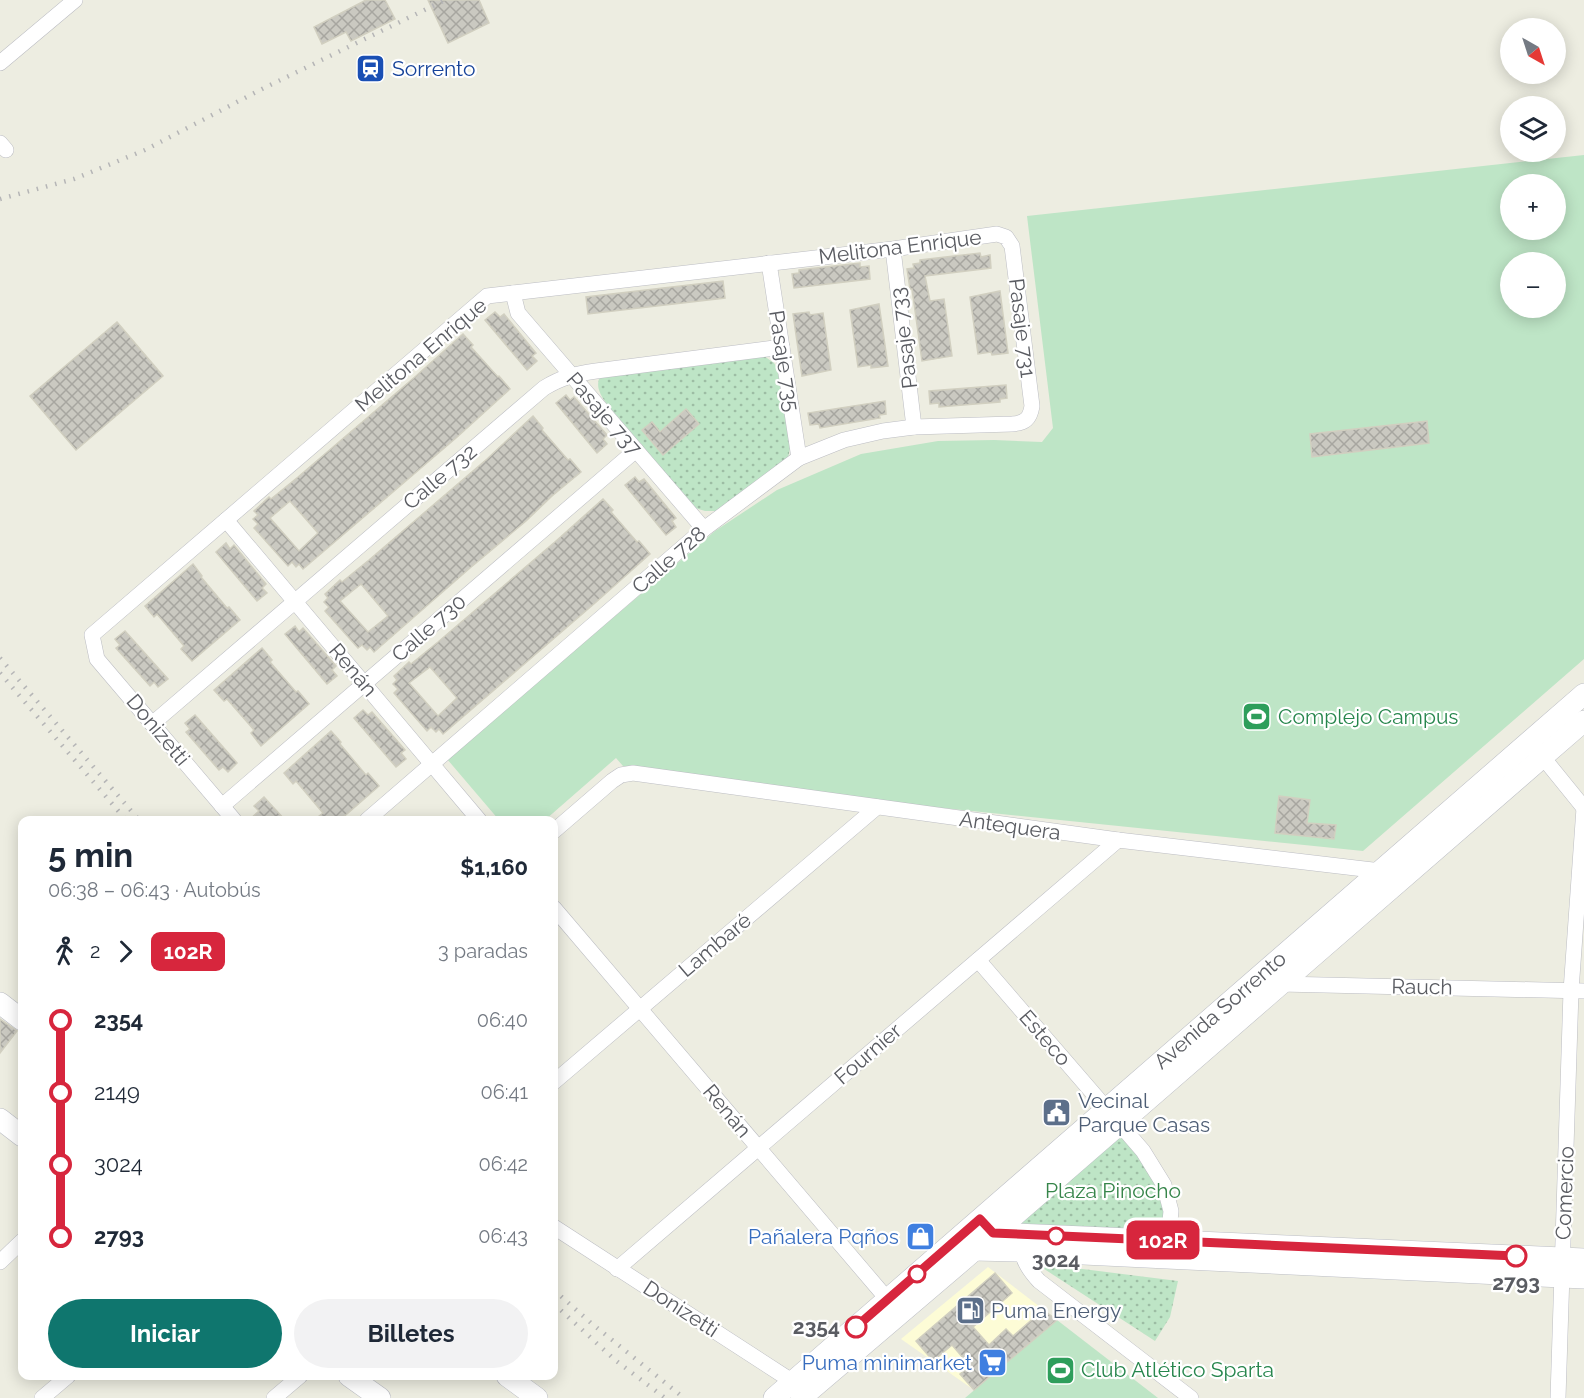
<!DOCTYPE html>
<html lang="es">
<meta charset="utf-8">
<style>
body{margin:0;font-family:Raleway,sans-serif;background:#f2f2f3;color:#1f2937;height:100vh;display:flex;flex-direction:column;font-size:22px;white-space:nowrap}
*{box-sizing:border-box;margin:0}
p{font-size:20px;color:#747a83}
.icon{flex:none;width:33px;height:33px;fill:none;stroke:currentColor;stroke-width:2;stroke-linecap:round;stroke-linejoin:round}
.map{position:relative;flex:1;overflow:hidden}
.sheet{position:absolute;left:18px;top:816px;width:540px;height:564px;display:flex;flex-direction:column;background:#fff;border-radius:12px;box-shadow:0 3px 15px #0003}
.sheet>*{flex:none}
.badge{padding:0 12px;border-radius:9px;font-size:21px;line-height:39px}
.needle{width:39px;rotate:141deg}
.fabs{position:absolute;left:1500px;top:18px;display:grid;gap:12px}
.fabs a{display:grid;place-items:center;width:66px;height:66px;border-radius:50%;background:#fff;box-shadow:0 3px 15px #0003;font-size:30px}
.map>.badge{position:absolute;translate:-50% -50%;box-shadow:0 0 0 3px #fff}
.legs{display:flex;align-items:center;gap:9px;height:66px;padding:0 30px;font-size:20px}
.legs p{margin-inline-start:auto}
.headline{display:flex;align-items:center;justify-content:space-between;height:102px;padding:0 30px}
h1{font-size:33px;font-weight:700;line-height:45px}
.primary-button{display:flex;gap:12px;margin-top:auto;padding:12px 30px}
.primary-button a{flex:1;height:69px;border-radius:36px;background:#0f766e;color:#fff;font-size:24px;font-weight:700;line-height:69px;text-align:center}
.primary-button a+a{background:#f2f2f3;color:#1f2937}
ul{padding:0 30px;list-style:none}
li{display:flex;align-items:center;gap:21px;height:72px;font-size:22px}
li i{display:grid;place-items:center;width:9px;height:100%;margin:0 8px;background:currentColor}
li i::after{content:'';width:15px;height:15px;margin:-8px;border:4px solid;border-radius:50%;background:#fff}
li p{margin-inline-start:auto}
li:first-child i{background:linear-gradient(#0000 50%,currentColor 0)}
li:last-child i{background:linear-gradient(currentColor 50%,#0000 0)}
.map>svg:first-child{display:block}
.commercial{fill:#fdfcd6}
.grass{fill:url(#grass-dots)}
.pitch{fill:#bee5c6;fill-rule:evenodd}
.building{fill:url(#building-cross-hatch);stroke:#d1cfc0;stroke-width:1.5;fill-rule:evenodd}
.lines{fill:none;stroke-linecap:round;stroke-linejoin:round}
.minor-casing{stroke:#bcbdc3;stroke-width:16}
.secondary-casing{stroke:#bcbec5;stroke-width:22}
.minor{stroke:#fff;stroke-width:15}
.secondary{stroke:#fff;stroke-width:21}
.rail{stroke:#b5b5b6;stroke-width:4.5;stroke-dasharray:1.5 8;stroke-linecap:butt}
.line-1-casing{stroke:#fff;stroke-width:14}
.line-1{stroke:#d7263d;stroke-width:9}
.stop-1-dot{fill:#fff;stroke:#d7263d;stroke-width:3}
.labels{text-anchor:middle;stroke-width:4.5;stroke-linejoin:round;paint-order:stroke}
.transit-label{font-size:21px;fill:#164399;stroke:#fff;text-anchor:start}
.street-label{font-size:21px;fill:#5a5c62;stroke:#fff}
.leisure-label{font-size:21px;fill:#27864d;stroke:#fff;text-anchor:start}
.service-label{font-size:21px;fill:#4e5e75;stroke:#fff;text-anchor:start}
.park-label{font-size:21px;fill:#36854a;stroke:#fff}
.shop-label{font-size:21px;fill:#366cbe;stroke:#fff;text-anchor:end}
.stop-label{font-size:21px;font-weight:bold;fill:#5a5c62;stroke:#fff}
</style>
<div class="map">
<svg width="1584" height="1398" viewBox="0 0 1584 1398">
<defs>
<pattern id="grass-dots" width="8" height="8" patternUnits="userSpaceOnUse" patternTransform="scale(1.5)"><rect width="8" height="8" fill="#bee5c6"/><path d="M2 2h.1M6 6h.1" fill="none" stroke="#9dbda4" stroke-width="1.8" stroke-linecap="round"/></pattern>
<pattern id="building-cross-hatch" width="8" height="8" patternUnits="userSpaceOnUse" patternTransform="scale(1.5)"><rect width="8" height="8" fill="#cac9c1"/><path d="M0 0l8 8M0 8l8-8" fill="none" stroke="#a7a6a0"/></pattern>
</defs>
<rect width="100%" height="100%" fill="#edede1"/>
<!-- commercial -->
<polygon class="commercial" points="988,1267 1057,1320 974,1390 901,1339"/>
<!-- grass -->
<g class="grass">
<path d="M 764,356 L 774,363 L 780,373 L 790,448 L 788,458 L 716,511 L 705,511 L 692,507 L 606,403 C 601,395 596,388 599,379 L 606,375 Z"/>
<polygon points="1119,1124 1164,1185 1168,1241 993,1233"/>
<polygon points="1035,1263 1178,1281 1170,1317 1155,1341"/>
</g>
<!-- pitch -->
<g class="pitch">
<path d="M 1584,155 L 1584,659 L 1363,851 L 894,803 L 623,766 L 616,758 L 545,820 L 499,820 L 447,759 L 715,531 L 777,490 L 861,454 L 938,441 L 994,440 L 1042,442 L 1053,428 L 1027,216 ZM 1510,184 L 1556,184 L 1556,230 L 1510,230 ZM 1510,262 L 1556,262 L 1556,308 L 1510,308 Z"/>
<polygon points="1057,1320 1158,1398 965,1398"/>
</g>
<!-- building -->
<g class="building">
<polygon points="366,0 385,0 395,19 351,41 346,32 322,44 314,27"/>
<polygon points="428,0 479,0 489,23 448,43"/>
<polygon points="980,253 981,257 990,255 991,268 925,276 930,301 944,299 952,356 922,361 912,289 910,289 907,269 914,268 913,264 920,263 920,260"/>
<polygon points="860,263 860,267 869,266 870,279 794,288 792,274 799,273 799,270"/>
<polygon points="723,281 725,298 588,314 586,297"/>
<polygon points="1000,291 1008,353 992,355 991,352 978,354 970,297"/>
<polygon points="879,304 888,366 871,368 871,365 858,367 850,310"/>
<polygon points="495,312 500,317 504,314 536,353 532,356 537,361 527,370 485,320"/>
<polygon points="809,312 810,315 823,313 831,370 802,376 793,314"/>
<polygon points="117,322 163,376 76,450 30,396"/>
<path d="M 463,334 L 473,345 L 471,347 L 498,377 L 499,376 L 510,389 L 456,438 L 303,569 L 299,564 L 296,567 L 292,562 L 288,566 L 254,528 L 258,524 L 253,519 L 258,515 L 254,511 L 269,497 L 271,499 L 298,477 L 416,376 ZM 290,501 L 318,533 L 299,551 L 270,518 Z"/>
<polygon points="1006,385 1007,398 1000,399 1000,402 939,407 939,403 930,404 929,391"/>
<polygon points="566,395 570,400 574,397 607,435 603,439 607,444 597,453 556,403"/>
<polygon points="885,401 886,414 879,415 880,418 820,428 819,424 810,425 808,413"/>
<polygon points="686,409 699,424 663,455 642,430 652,422 660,432"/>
<path d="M 533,416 L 543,428 L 542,430 L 568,460 L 570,459 L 581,472 L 552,496 L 526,521 L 470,568 L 374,652 L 370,647 L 367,650 L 362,645 L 358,648 L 325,611 L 329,607 L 324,602 L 328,598 L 325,594 L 340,580 L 342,582 L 369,560 L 487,459 ZM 361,584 L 388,616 L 368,632 L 340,601 Z"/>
<polygon points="1427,421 1429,443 1312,457 1310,434"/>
<polygon points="635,477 639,482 644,479 676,518 672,521 676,527 666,535 625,485"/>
<path d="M 603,499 L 613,510 L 611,512 L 637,542 L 639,541 L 650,554 L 595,603 L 443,734 L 439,729 L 436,732 L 431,727 L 427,731 L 394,693 L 398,689 L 393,684 L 397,680 L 394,676 L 409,662 L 411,664 L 438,642 L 556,541 ZM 430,667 L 457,698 L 438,716 L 409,683 Z"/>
<polygon points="226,543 230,549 234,545 266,584 262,588 267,593 257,601 216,552"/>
<polygon points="193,564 202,576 201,577 227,608 229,607 240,620 192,661 181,649 184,646 157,614 154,617 145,606"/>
<polygon points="295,626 299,632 303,628 336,666 332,670 337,676 327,684 285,634"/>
<polygon points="125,631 168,679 158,687 154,682 150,686 116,648 120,645 115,639"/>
<polygon points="262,648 272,660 270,662 296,692 298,691 309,704 261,746 251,733 254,730 227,699 224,701 214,690"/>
<polygon points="363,710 368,715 372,712 405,750 401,753 406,759 396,767 354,718"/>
<polygon points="195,715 237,763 228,772 223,767 219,770 186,732 190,729 185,723"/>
<polygon points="331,731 341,742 340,744 366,775 368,773 379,786 340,820 314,820 323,813 296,781 293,784 284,773"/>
<polygon points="1279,796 1310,800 1307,823 1336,825 1334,839 1275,833"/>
<polygon points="264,797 285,820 249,820 259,811 254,806"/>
<polygon points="0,1019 17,1031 0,1053"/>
<polygon points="995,1273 1012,1293 973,1327 989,1345 1006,1329 1013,1336 1043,1310 1057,1320 974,1390 960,1374 970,1366 952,1345 933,1361 916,1341"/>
</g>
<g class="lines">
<defs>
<g id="minor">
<polyline points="0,63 75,0"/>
<polyline points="0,143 6,150"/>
<polyline points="893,249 914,427"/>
<polyline points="769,263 799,458"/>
<polyline points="513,293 518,313 704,529"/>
<polyline points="226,520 479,820"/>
<path d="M 152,724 L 544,388 C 562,377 575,374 596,371 L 782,347"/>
<polyline points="1537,750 1584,808"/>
<polyline points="222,806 636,450"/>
<path d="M 234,820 L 97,659 L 92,635 L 487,296 L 893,249 L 997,234 L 1006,237 L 1012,246 L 1032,406 C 1030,419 1025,423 1012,424 L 914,427 L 883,431 L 844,440 L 799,458 L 704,529 L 367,820"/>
<polyline points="554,831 612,781 621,775 633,773 1118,840 1381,871 1384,875"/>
<polyline points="554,908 894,1307"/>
<polyline points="978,960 1143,1151 1164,1185 1171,1211 1168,1241"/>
<polyline points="1279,982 1281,984 1584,991"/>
<polyline points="554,1082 877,807"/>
<polyline points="554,1227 801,1387"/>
<path d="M 1021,1242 C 1021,1258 1028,1269 1039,1281 L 1191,1398"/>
<polyline points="0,1262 22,1241"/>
<polyline points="617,1269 1118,840"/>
<polyline points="42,1398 68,1376"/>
<polyline points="274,1398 300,1376"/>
<polyline points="1558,1398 1571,991 1584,808"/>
</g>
<g id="secondary">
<polyline points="0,1003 22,1020"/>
<polyline points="0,1119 22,1136"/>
<polyline points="988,1227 993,1233 1584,1259"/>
<polyline points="969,1245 974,1250 1021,1251 1584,1278"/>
<polyline points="349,1376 380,1398"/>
<polyline points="507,1376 537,1398"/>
<path id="s1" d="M 774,1398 L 1584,694"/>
<polyline points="801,1398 963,1260 1584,721"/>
</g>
</defs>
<!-- minor casing -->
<use href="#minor" class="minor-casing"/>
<!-- secondary casing -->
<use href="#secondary" class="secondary-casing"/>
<!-- minor -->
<use href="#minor" class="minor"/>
<!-- secondary -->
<use href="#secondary" class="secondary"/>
<!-- rail -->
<g class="rail">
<polyline points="0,199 74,179 145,150 262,89 445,0"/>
<polyline points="0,658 139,820"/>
<polyline points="0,673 126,820"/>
<polyline points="554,1290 591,1323 684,1398"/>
<polyline points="554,1304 615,1360 665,1398"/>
</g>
</g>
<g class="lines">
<defs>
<polyline id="line-1" points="856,1327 980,1219 993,1233 1516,1256"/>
</defs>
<!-- line-1 casing -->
<use href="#line-1" class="line-1-casing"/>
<!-- line-1 -->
<use href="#line-1" class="line-1"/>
</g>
<!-- icons -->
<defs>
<symbol id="station-square" viewBox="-11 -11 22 22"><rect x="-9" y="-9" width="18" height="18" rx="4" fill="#1a4fb4" stroke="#fff"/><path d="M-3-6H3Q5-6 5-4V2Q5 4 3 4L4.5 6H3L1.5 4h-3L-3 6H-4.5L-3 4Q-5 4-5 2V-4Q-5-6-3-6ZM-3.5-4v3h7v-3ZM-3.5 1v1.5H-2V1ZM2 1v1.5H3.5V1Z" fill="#fff"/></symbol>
<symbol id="stadium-square" viewBox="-11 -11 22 22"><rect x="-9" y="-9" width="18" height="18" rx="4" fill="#2e9e5b" stroke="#fff"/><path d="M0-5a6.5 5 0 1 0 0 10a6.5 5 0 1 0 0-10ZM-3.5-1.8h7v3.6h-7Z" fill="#fff"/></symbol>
<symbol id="civic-square" viewBox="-11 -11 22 22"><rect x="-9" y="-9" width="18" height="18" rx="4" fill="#5c6f8a" stroke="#fff"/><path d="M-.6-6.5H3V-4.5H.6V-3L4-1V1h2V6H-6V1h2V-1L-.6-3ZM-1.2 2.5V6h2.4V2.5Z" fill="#fff"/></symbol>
<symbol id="shop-square" viewBox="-11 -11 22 22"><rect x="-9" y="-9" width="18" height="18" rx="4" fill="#3f7fe0" stroke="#fff"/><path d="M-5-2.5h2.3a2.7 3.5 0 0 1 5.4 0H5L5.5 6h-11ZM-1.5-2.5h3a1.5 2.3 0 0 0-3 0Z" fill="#fff"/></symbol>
<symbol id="fuel-square" viewBox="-11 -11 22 22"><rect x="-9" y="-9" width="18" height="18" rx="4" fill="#5c6f8a" stroke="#fff"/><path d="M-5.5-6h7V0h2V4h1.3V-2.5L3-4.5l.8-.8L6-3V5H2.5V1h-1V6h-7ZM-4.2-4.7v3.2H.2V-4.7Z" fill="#fff"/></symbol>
<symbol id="supermarket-square" viewBox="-11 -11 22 22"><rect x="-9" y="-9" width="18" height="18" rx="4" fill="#3f7fe0" stroke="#fff"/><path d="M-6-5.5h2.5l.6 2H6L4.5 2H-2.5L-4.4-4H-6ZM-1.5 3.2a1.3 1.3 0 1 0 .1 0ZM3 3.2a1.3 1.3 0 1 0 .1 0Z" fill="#fff"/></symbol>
</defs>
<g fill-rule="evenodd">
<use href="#station-square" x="354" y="52" width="33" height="33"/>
<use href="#stadium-square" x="1240" y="700" width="33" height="33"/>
<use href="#civic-square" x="1040" y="1096" width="33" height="33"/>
<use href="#shop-square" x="904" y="1220" width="33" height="33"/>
<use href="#fuel-square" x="954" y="1294" width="33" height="33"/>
<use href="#supermarket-square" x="976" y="1346" width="33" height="33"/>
<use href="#stadium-square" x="1044" y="1354" width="33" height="33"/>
</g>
<!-- markers -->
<g class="stop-1-dot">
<circle cx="1056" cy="1236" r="8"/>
<circle cx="1516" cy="1256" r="10"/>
<circle cx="917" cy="1274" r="8"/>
<circle cx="856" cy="1327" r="10"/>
</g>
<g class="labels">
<!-- transit labels -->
<g class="transit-label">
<text x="392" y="76">Sorrento</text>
</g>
<!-- street labels -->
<g class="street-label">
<text transform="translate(900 247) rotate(-7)" y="7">Melitona Enrique</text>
<text transform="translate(1022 328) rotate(83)" y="7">Pasaje 731</text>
<text transform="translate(904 338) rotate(-97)" y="7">Pasaje 733</text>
<text transform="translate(421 355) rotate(-40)" y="7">Melitona Enrique</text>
<text transform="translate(784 361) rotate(81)" y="7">Pasaje 735</text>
<text transform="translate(604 414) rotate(49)" y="7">Pasaje 737</text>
<text transform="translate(440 477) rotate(-40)" y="7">Calle 732</text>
<text transform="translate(669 560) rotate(-41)" y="7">Calle 728</text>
<text transform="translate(429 628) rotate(-41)" y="7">Calle 730</text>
<text transform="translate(353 670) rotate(50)" y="7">Renán</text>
<text transform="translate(158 730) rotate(50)" y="7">Donizetti</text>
<text transform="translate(1010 826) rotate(8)" y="7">Antequera</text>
<text transform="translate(715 945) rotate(-40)" y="7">Lambaré</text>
<text transform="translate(1422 987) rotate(1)" y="7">Rauch</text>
<text dy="7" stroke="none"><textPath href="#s1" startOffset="591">Avenida Sorrento</textPath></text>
<text transform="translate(1045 1038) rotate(49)" y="7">Esteco</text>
<text transform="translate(868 1054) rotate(-41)" y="7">Fournier</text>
<text transform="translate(727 1111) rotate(50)" y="7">Renán</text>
<text transform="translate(1565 1193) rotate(-88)" y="7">Comercio</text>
<text transform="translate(681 1309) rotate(33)" y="7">Donizetti</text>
</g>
<!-- leisure labels -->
<g class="leisure-label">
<text x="1278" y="724">Complejo Campus</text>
<text x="1081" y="1377">Club Atlético Sparta</text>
</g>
<!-- service labels -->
<g class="service-label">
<text x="1078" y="1108">Vecinal<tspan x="1078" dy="24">Parque Casas</tspan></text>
<text x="991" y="1318">Puma Energy</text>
</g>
<!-- park labels -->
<g class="park-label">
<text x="1113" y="1198">Plaza Pinocho</text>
</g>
<!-- shop labels -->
<g class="shop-label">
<text x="899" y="1244">Pañalera Pqños</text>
<text x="972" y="1370">Puma minimarket</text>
</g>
<!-- stop labels -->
<g class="stop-label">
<text x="1056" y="1267">3024</text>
<text x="1516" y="1290">2793</text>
<text x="840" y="1334" text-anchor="end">2354</text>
</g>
</g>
</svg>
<div class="fabs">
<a><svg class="needle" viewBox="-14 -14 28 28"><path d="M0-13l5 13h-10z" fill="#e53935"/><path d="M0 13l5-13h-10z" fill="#747a83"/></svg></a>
<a><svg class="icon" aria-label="layers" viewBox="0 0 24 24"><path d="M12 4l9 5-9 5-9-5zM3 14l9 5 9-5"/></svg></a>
<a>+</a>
<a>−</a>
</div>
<b class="badge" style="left:1163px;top:1240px;background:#d7263d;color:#fff">102R</b>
<section class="sheet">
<div class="headline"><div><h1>5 min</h1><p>06:38 – 06:43 · Autobús</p></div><b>$1,160</b></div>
<div class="legs"><svg class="icon" aria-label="walk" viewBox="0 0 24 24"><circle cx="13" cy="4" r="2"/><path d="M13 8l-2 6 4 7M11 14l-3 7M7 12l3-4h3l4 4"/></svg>2<svg class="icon" aria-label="forward" viewBox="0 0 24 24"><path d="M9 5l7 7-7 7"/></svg><b class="badge" style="background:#d7263d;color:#fff">102R</b><p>3 paradas</p></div>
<ul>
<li><i style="color:#d7263d"></i><b>2354</b><p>06:40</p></li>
<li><i style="color:#d7263d"></i><span>2149</span><p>06:41</p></li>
<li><i style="color:#d7263d"></i><span>3024</span><p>06:42</p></li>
<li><i style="color:#d7263d"></i><b>2793</b><p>06:43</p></li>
</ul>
<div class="primary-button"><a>Iniciar</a><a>Billetes</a></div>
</section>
</div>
